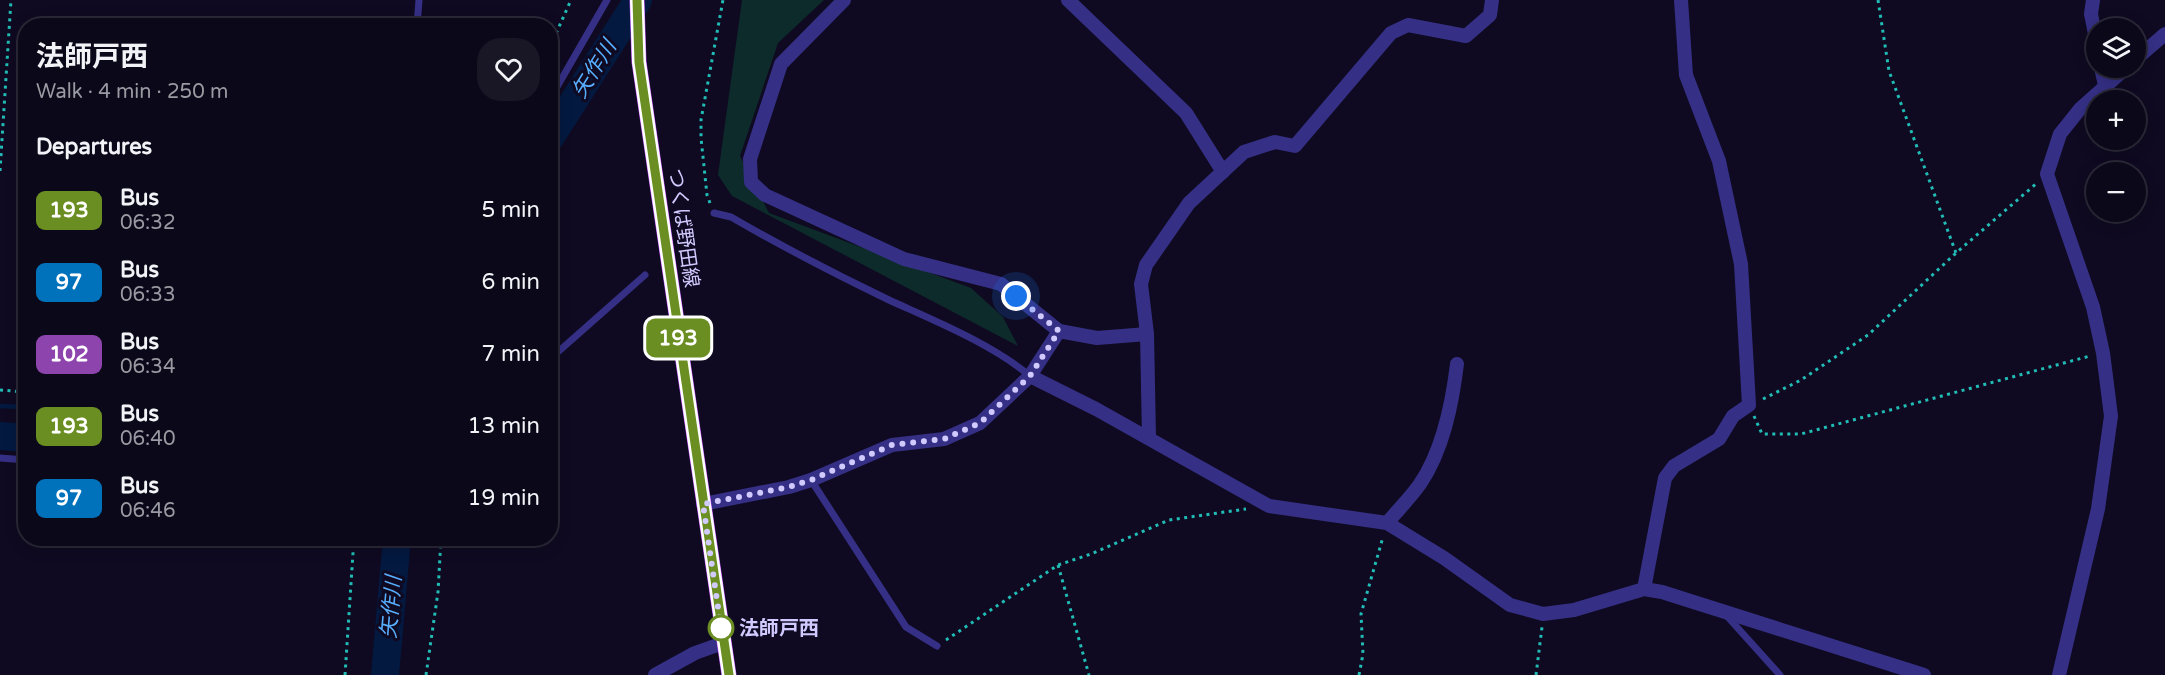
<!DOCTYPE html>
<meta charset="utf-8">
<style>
body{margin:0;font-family:"Varela Round","Noto Sans JP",sans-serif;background:#191626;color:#f1f3f6;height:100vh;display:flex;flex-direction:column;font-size:22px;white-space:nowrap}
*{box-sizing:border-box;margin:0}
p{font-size:20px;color:#9a9aa2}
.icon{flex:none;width:33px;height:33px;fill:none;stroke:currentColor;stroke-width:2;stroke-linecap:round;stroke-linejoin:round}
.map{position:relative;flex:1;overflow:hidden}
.side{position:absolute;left:18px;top:18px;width:540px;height:528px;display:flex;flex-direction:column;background:#0b0819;border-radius:24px;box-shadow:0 3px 15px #0003,0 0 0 2px #2b2938}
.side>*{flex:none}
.badge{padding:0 12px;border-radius:9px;font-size:21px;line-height:39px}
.buttons{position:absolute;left:2086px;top:18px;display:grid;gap:12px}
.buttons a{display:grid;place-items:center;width:60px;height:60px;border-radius:50%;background:#0b0819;box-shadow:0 3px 15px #0003,0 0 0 2px #2b2938;font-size:30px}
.you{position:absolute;width:30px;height:30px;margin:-15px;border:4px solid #fff;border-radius:50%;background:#1a73e8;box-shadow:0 0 0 9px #1a73e833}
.map>.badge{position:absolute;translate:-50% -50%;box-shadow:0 0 0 3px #fff}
h2{padding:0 18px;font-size:22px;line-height:54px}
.round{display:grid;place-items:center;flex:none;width:63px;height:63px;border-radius:24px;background:#191626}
.overview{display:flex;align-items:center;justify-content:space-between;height:102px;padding:0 18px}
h1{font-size:28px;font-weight:700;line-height:45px}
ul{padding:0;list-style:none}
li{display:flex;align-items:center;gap:18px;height:72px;padding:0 18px}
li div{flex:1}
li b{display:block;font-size:22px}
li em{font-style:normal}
li .badge{min-width:66px;font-weight:700;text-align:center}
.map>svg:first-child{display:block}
.green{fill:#0d2b2b}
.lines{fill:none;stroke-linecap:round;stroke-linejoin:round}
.stream{stroke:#041940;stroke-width:4.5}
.river{stroke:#041940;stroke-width:28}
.path{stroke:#21bcb5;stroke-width:3;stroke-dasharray:3 4.5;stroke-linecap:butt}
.service{stroke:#353085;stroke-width:7}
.minor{stroke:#353085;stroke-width:14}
.primary{stroke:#c151ff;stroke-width:15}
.line-casing{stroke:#fff;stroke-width:14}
.line{stroke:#6b8e23;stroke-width:9}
.walk{stroke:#d1caff;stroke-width:6;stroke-dasharray:0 10.8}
.stop-dot{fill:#fff;stroke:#6b8e23;stroke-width:3}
.labels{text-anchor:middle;stroke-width:6;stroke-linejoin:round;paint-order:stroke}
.street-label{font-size:20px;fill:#d1caff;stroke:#0f0a21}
.stop-label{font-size:20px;font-weight:bold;fill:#d1caff;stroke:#0f0a21;text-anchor:start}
.water-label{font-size:21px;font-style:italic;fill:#58afff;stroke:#0f0a21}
</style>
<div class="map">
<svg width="2165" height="675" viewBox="0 0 2165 675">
<rect width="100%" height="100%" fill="#0f0a21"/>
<!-- green -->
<polygon class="green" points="742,0 824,0 778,43 740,156 769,213 971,288 1003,317 1018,346 732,196 718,175"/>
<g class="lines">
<!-- stream -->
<polyline class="stream" points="0,406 26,407"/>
<!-- river -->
<g class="river">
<polyline points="550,138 638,0"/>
<polyline points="0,436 26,438"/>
<polyline points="385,675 397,538"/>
</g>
<!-- path -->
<g class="path">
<polyline points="1878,0 1889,71 1956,253"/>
<polyline points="550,47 571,0"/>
<polyline points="0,171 11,0"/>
<polyline points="710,203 707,195 701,138 701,120 723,0"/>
<polyline points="0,390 26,392"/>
<polyline points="1763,399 1801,380 1868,335 1956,253 2037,183"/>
<polyline points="1754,416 1762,434 1801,434 2090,356"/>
<polyline points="1058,565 1089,675"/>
<polyline points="946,640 1058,565 1091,554 1169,520 1246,509"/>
<polyline points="345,675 354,538"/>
<polyline points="426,675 438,592 441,538"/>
<polyline points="1359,675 1363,654 1361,614 1383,537"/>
<polyline points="1536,675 1542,627"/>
</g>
<!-- service -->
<g class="service">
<polyline points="417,26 419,0"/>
<polyline points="550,99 607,0"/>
<path d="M 714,213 L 731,217 C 783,247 835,274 889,300 C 935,321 992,344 1030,376"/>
<polyline points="550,359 645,275"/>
<polyline points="0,458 26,460"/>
<polyline points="811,480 906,627 937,646"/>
<polyline points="1726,615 1780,675"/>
</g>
<!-- minor -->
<g class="minor">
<polyline points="844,0 781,64 750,159 751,182 765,195 904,259 1001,284 1059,331"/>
<polyline points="1068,0 1186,113 1223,172"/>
<polyline points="2093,0 2091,14 2097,44"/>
<polyline points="2136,59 2165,34"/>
<polyline points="2101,68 2105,85"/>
<polyline points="1030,376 1096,409 1269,506 1387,523 1444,558 1510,605 1543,614 1574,610 1644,589 1662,592 1924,675"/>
<polyline points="1149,438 1147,334 1141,284 1146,265 1189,203 1244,152 1275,142 1295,146 1391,33 1408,25 1466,36 1490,15 1492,0"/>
<polyline points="703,504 789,487 811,480 892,445 944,439 980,423 1030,376 1059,331 1097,338 1147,334"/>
<path d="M 1387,523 C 1398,510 1410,498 1420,484 C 1443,450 1452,405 1457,364"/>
<polyline points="1644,589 1665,478 1674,466 1719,439 1733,416 1749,405 1741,264 1719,161 1686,75 1681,0"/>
<polyline points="655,675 695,653 723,643"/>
<polyline points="2059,675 2098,509 2111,416 2103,353 2093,307 2047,174 2060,134 2080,109 2126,68"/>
</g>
<!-- primary -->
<polyline class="primary" points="637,0 639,62 729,675"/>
</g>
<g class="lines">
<defs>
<polyline id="line" points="637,0 639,62 729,675"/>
</defs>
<!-- line casing -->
<use href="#line" class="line-casing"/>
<!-- line -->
<use href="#line" class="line"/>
<!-- walk -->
<polyline class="walk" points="721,628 703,504 789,487 811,480 892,445 944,439 980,423 1030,376 1059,331 1016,296"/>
</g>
<!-- markers -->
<circle class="stop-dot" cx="721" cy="628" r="12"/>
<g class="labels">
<!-- street labels -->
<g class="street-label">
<text transform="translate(684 228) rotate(82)" y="7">つくば野田線</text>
</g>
<!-- stop labels -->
<g class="stop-label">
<text x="739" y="635">法師戸西</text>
</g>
<!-- water labels -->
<g class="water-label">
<text transform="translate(594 69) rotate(-58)" y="7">矢作川</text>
<text transform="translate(391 607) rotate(-85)" y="7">矢作川</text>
</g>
</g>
</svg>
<div class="buttons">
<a><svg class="icon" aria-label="layers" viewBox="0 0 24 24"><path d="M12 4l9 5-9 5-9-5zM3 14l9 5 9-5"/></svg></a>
<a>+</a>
<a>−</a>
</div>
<div class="you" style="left:1016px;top:296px"></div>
<b class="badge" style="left:678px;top:338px;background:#6b8e23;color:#fff">193</b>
<section class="side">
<div class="overview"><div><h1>法師戸西</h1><p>Walk · 4 min · 250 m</p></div><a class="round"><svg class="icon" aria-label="heart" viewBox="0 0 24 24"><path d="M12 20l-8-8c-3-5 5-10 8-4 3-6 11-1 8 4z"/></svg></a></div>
<h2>Departures</h2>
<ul>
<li><span class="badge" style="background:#6b8e23;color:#fff">193</span><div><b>Bus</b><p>06:32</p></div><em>5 min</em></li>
<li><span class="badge" style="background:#0072bc;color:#fff">97</span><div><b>Bus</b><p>06:33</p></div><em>6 min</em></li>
<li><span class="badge" style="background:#8e44ad;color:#fff">102</span><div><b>Bus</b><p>06:34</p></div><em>7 min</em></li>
<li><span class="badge" style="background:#6b8e23;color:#fff">193</span><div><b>Bus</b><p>06:40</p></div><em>13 min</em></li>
<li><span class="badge" style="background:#0072bc;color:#fff">97</span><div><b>Bus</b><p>06:46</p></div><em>19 min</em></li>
</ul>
</section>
</div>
